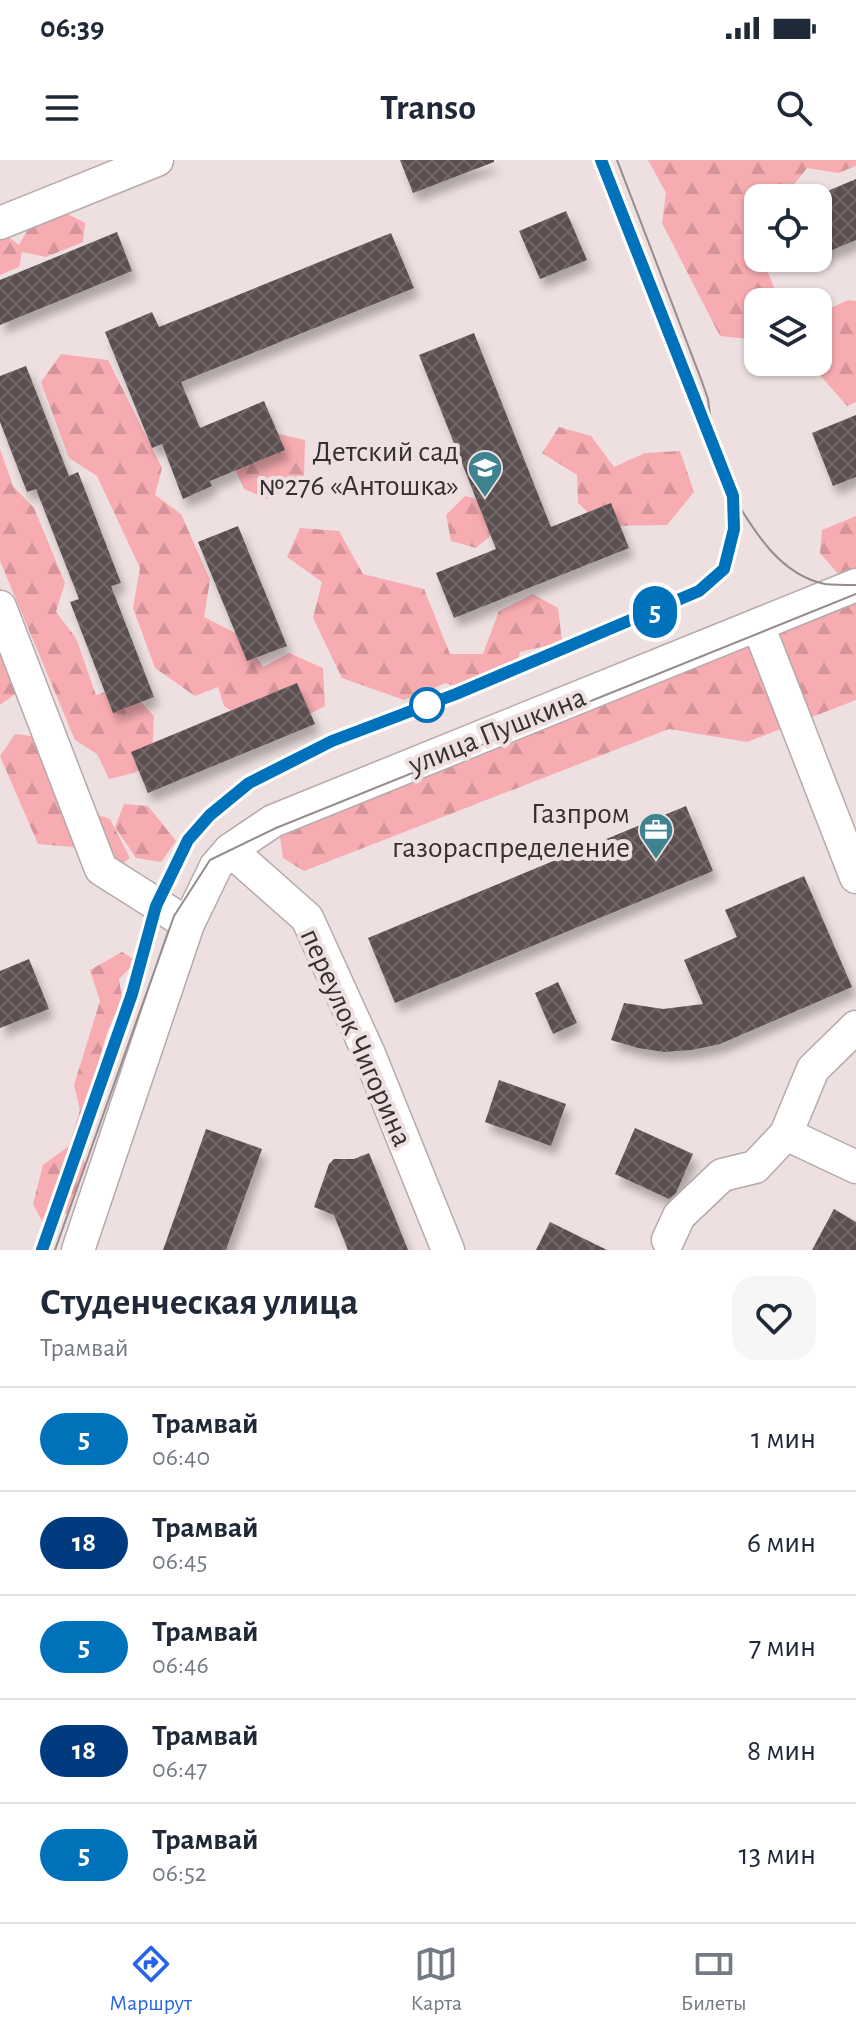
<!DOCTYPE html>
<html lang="ru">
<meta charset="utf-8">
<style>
body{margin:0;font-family:"Alegreya Sans",sans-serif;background:#f6f6f7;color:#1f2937;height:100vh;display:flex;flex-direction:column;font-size:30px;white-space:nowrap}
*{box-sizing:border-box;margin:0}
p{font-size:26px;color:#747a83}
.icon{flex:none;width:44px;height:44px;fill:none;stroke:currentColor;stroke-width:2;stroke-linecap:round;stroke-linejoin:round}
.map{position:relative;height:1090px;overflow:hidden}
.side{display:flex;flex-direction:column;background:#fff;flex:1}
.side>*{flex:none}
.badge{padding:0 16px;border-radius:26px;font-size:28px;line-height:52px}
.buttons{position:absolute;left:744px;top:24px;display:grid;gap:16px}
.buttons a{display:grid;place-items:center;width:88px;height:88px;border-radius:16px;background:#fff;box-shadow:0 2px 6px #0004;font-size:40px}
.map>.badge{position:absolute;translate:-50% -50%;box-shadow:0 0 0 4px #fff}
.round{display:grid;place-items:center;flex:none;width:84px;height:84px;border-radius:24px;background:#f6f6f7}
.summary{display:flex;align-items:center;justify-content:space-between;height:136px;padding:0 40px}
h1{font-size:38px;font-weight:700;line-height:60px}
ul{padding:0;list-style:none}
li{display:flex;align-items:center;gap:24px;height:104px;padding:0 40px;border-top:2px solid #e0e1e3}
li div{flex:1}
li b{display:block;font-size:30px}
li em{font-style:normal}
li .badge{min-width:88px;font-weight:700;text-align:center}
.status{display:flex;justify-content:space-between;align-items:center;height:56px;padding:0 40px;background:#fff;direction:ltr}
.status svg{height:22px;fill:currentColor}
header{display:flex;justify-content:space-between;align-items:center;height:104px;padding:0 40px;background:#fff;font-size:36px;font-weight:700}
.menu{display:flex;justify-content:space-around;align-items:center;height:112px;border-top:2px solid #e0e1e3;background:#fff;font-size:22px;color:#747a83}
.menu a{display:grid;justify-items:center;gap:4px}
.menu .current{color:#2563eb}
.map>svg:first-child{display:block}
.forest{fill:url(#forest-firs)}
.building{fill:url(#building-cross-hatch);filter:url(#shadow)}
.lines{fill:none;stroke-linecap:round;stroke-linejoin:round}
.street-casing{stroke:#b6a9a9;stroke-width:35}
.street{stroke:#fff;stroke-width:32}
.tram{stroke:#968c8c;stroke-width:2}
.line-casing{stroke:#fff;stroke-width:18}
.line{stroke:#0072bc;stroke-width:12}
.stop-dot{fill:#fff;stroke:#0072bc;stroke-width:4}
.labels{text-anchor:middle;stroke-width:8;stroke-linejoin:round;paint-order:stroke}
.poi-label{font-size:30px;fill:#363031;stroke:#eee0e0;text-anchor:end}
.street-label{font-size:30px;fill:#363031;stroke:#eee0e0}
</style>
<div class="status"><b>06:39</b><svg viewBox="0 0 49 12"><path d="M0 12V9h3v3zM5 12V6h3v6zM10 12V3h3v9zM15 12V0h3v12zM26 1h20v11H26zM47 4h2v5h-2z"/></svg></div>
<header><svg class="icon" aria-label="menu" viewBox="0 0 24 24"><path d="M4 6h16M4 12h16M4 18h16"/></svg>Transo<svg class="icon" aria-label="search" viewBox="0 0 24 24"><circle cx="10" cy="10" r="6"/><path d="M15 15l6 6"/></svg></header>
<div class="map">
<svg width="856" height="1090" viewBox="0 0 856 1090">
<defs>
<pattern id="forest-firs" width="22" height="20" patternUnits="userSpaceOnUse" patternTransform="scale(2)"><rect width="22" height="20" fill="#f7acb1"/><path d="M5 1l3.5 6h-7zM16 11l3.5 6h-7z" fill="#d49499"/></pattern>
<pattern id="building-cross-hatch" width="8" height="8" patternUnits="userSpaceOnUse" patternTransform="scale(2)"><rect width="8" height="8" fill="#5c5051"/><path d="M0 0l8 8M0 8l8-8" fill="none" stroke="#716767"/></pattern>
<filter id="shadow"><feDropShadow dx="5" dy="9" stdDeviation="4" flood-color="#0004"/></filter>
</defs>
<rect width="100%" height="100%" fill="#eee0e0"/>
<!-- forest -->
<g class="forest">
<polygon points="648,0 856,0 856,6 838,13 807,8 783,38 758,38 758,49 744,55 758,89 758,98 762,98 780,142 758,142 758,180 720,176 662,63 666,33"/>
<polygon points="62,51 85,63 83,82 46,97 22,92 19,107 0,115 0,74 3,73 19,85 31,64"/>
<polygon points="848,140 856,141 856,242 847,246 820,215 820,153"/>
<polygon points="61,194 108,200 162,308 155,335 181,354 210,420 204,457 243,477 263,507 289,493 323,508 325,546 306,556 249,562 224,546 218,527 195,536 155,508 133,448 140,408 97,316 69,298 41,222"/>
<polygon points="559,267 591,276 614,307 645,293 680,291 694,332 667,365 603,366 578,343 577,315 542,293"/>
<polygon points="265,271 305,280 304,320 267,339 244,329 229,295"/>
<polygon points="0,289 13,326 34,348 65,423 56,452 76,478 96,535 126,526 154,556 152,599 134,613 109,619 97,594 75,580 0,401"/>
<polygon points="465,336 490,342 496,371 476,388 451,381 446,355"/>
<polygon points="856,356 856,409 839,415 820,393 822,370"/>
<polygon points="300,368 339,371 363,414 424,429 450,494 483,494 499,451 533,434 558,448 562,482 520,492 514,515 472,533 446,523 404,540 342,518 313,458 322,422 287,397"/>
<polygon points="0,427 28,503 21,530 0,545"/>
<polygon points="856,442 856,540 747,582 669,569 304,711 283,698 280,677"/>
<polygon points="15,574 46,578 69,645 110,659 130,698 98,721 73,687 38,684 0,596"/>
<polygon points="124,644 148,646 176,681 161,702 136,698 115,667"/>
<polygon points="122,792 137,801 119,819 122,838 107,873 91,928 87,954 79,976 85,1004 67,1053 42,1061 33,1044 43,1005 69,986 80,950 74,925 100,841 90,810"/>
</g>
<!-- building -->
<g class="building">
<polygon points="400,0 494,0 494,2 413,33"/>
<polygon points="856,19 856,80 818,96 818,35"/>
<polygon points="566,51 587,100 540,119 519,71"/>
<polygon points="117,72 132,111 0,165 0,120"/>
<polygon points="391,73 414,128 181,222 200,268 264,241 285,290 210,321 212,326 183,339 162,284 152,288 105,172 152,152 159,167"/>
<polygon points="474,173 551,367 611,343 629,388 454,458 436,413 496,389 419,195"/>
<polygon points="26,206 69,316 78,312 121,423 111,426 154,537 113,553 70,442 79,439 36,329 27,332 0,262 0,216"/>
<polygon points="856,255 856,317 833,326 812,273"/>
<polygon points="238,366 287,486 247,501 198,382"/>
<polygon points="297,523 315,564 148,633 131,592"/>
<polygon points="686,646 713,711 395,843 368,778"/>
<polygon points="804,716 852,827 720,884 692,890 664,892 638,888 611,880 624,843 663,849 703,844 684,800 737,777 725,750"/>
<polygon points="29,799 49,849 0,868 0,811"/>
<polygon points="558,822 577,863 553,874 535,833"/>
<polygon points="499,920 566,944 551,986 485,962"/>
<polygon points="635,968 693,994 676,1033 669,1039 615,1014"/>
<polygon points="206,969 262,989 226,1090 163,1090"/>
<polygon points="369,993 408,1090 348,1090 334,1055 314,1047 329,1004 334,999 354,999"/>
<polygon points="834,1049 856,1062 856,1090 812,1090"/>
<polygon points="550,1062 607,1090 536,1090"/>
</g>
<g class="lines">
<defs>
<g id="street">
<polyline points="0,63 157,0"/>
<polyline points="0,447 101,709 188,764"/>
<polyline points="758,465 856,717"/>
<polyline points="230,690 307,758 369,894 448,1090"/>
<polyline points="786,974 856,1007"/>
<polyline points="668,1080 679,1056 722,1015 755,1007 786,974 813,909 856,867"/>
<polyline points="78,1090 188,764 216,706 230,690 273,661 856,425"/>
</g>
</defs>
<!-- street casing -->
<use href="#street" class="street-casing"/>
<!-- street -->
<use href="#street" class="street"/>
<!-- tram -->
<g class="tram">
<path d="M 601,0 L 733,336 C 754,371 780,415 825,424 C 835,425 846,425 856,425"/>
<polyline points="617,0 701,219 708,239 711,263"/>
<path d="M 42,1090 C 72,1005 105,920 132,833 C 148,782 158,727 188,681 C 240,601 376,567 460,533 C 540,500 621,467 699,431 L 724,409 L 734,369 L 733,336"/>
<polyline points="55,1090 174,756 210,700 276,668 856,434"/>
</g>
</g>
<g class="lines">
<defs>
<polyline id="line" points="42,1090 132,834 156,746 188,680 210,655 249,623 332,581 456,534 699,431 724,409 734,369 733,336 601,0"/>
</defs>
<!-- line casing -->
<use href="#line" class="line-casing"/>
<!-- line -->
<use href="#line" class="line"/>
</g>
<!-- icons -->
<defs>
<symbol id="school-pin" viewBox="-11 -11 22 30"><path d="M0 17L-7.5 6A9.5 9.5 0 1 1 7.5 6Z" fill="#3f8391" stroke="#eee0e0"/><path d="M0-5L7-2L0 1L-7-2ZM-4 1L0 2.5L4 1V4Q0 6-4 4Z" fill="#fff"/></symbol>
<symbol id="office-pin" viewBox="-11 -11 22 30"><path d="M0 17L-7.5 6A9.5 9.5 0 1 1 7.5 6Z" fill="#3f8391" stroke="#eee0e0"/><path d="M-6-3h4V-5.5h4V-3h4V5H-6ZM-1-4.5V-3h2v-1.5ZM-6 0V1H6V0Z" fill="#fff"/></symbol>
</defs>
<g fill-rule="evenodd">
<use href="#school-pin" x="465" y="288" width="40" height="54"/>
<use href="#office-pin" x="636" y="650" width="40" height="54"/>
</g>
<!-- markers -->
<circle class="stop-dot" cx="427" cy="545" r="16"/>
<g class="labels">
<!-- poi labels -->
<g class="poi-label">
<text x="459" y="301">Детский сад<tspan x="459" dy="34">№276 «Антошка»</tspan></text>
<text x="630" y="663">Газпром<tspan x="630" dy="34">газораспределение</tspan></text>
</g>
<!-- street labels -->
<g class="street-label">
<text transform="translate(497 570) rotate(-22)" y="10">улица Пушкина</text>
<text transform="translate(357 877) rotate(66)" y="10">переулок Чигорина</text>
</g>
</g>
</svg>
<div class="buttons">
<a><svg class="icon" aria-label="locate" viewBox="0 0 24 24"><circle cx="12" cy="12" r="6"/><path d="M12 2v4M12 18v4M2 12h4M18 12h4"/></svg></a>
<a><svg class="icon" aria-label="layers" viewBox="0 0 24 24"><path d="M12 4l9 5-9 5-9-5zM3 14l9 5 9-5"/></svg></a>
</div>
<b class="badge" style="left:655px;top:452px;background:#0072bc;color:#fff">5</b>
</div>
<section class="side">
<div class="summary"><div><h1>Студенческая улица</h1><p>Трамвай</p></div><a class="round"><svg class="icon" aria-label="heart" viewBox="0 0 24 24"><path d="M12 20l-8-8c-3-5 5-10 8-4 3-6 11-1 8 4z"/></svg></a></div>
<ul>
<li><span class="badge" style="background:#0072bc;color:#fff">5</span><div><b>Трамвай</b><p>06:40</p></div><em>1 мин</em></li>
<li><span class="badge" style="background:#003b80;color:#fff">18</span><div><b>Трамвай</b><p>06:45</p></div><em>6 мин</em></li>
<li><span class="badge" style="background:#0072bc;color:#fff">5</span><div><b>Трамвай</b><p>06:46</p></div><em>7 мин</em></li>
<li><span class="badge" style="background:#003b80;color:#fff">18</span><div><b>Трамвай</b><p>06:47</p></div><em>8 мин</em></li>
<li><span class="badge" style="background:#0072bc;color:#fff">5</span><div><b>Трамвай</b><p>06:52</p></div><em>13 мин</em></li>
</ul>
</section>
<nav class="menu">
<a class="current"><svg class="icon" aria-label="directions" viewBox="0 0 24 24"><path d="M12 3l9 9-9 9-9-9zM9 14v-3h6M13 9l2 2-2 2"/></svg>Маршрут</a>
<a><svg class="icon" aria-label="map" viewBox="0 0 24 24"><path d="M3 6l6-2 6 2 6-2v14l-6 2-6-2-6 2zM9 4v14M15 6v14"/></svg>Карта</a>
<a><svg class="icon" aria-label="tickets" viewBox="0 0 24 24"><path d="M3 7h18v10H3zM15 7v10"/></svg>Билеты</a>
</nav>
